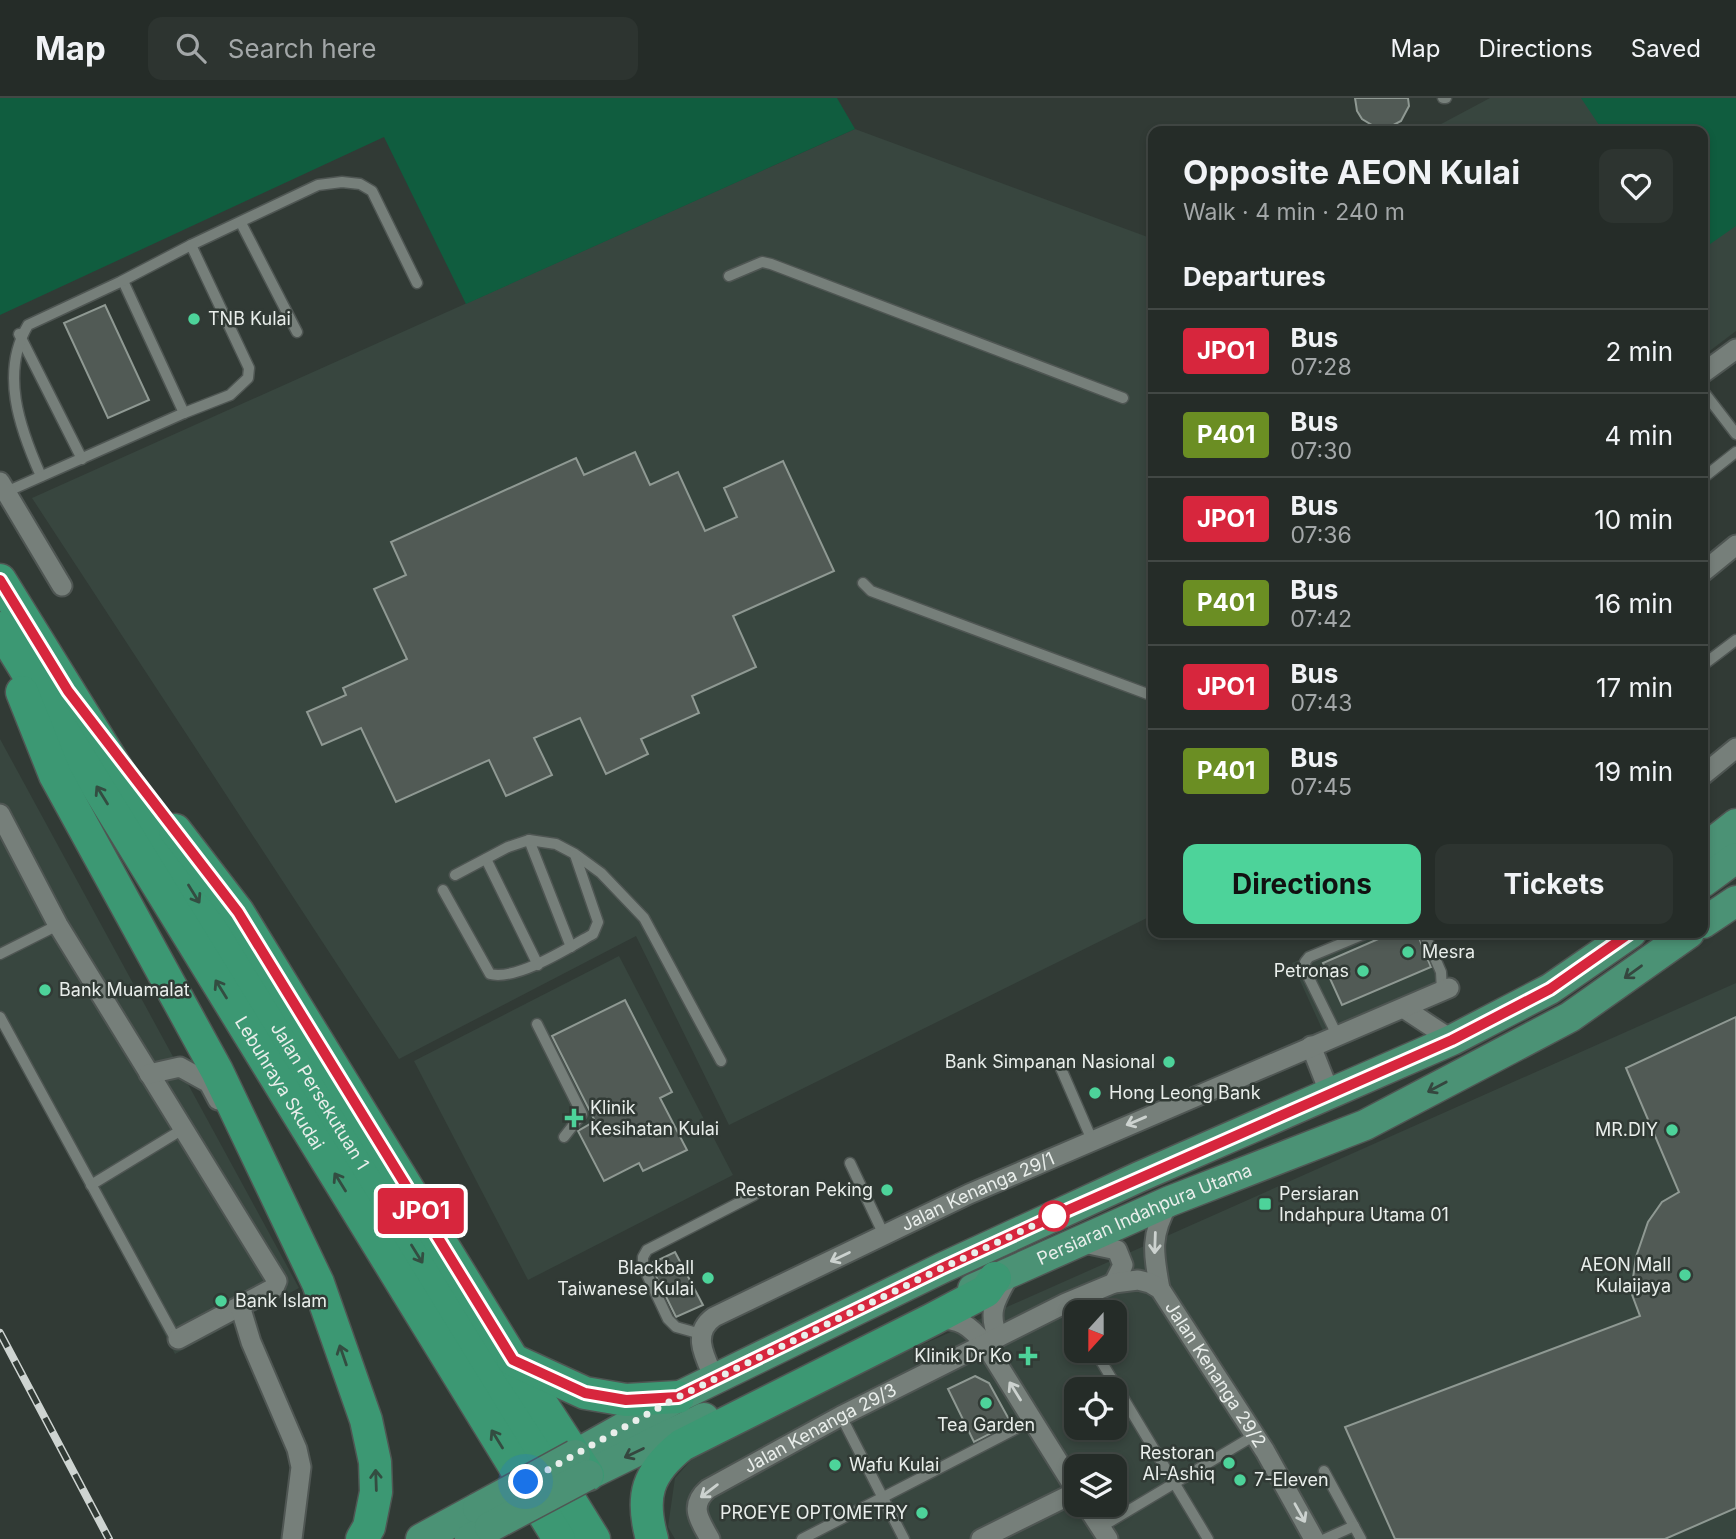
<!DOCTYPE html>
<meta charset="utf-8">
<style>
body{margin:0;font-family:Inter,sans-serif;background:#2d3430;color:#f1f3f6;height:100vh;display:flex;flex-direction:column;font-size:26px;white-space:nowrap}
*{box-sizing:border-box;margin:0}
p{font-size:23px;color:#a3a7a8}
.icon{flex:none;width:38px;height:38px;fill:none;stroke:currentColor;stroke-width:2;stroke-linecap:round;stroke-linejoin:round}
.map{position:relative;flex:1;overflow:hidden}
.drawer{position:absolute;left:1148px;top:28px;width:560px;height:812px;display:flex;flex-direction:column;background:#252c28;border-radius:14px;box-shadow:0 4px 10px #0003,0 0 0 2px #424845}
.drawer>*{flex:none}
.badge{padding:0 14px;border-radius:5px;font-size:24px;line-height:46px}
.needle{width:46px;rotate:201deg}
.buttons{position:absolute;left:1064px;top:1202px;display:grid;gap:14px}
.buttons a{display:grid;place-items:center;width:63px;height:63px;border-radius:14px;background:#252c28;box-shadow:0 4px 10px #0003,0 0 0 2px #424845;font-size:35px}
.you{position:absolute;width:35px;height:35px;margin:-18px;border:5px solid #fff;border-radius:50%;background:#1a73e8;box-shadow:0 0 0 10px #1a73e833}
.map>.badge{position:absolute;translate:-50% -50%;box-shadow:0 0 0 4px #fff}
h2{padding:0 35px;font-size:26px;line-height:63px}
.round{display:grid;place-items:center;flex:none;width:74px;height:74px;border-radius:14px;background:#2d3430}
.head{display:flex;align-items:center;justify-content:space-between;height:119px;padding:0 35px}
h1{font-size:33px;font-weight:700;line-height:52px}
.button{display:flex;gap:14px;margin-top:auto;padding:14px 35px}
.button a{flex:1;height:80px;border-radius:14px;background:#4dd39a;color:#111;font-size:28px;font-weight:700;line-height:80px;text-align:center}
.button a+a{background:#2d3430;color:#f1f3f6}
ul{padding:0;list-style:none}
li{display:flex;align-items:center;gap:21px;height:84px;padding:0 35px;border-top:2px solid #424845}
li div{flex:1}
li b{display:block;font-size:26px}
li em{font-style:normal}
li .badge{min-width:77px;font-weight:700;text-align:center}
header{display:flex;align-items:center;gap:42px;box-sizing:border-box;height:98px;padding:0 35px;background:#252c28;border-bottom:2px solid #424845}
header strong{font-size:33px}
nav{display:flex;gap:38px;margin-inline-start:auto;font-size:24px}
.search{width:490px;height:63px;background:#2d3430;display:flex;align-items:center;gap:18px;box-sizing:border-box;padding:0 24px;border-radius:14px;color:#a3a7a8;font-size:26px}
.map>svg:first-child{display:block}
.built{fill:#38463f;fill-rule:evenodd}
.green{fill:#105d3f}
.building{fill:#515a55;stroke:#8f9993;stroke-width:2}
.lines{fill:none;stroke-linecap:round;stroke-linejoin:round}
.service-casing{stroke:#4f5653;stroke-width:13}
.minor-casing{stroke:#4f5653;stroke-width:23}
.primary-casing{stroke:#4f5653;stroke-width:33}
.trunk-casing{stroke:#4f5653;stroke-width:35}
.service{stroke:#767f7a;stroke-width:10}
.minor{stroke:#767f7a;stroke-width:19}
.primary{stroke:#4b9275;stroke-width:30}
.trunk{stroke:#3c9873;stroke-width:32}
.rail-casing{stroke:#ced4d1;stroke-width:8}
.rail{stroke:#313a35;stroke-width:5;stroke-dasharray:16;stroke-linecap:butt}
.primary-bridge-casing{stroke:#4f5653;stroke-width:33;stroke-linecap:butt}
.primary-bridge{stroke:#4b9275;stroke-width:30}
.oneway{stroke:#334d41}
.oneway2{stroke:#35473f}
.oneway3{stroke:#ccd2cf}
.line-casing{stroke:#fff;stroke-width:16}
.line{stroke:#d7263d;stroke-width:10}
.walk{stroke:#e9eeeb;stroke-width:7;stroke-dasharray:0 12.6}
.poi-dot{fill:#4dd39a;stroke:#313a35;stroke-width:2.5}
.stop-dot{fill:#fff;stroke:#d7263d;stroke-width:3.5}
.labels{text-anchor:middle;stroke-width:5;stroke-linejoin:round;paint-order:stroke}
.poi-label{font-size:18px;fill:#e9eeeb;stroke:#313a35;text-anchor:start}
.street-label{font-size:18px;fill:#e9eeeb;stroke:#313a35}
</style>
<header>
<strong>Map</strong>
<div class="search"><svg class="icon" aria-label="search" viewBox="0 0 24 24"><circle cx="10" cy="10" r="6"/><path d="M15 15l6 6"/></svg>Search here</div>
<nav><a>Map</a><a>Directions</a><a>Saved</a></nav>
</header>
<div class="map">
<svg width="1736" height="1441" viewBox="0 0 1736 1441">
<rect width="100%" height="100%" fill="#313a35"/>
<!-- built -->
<g class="built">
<polygon points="1490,0 1736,0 1736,233 1703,258 1703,33 1428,33"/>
<polygon points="855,31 1153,141 1153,817 729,1027 636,838 399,961 32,400"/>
<polygon points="0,641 299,1190 175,1256 0,925"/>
<polygon points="1360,835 1429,835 1449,878 1323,933 1292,865"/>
<polygon points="619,858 733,1077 528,1182 414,963"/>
<path d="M 1736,885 L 1736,1441 L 675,1441 L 668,1429 L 675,1380 L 710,1341 ZM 1076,1214 L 1115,1214 L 1115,1253 L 1076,1253 ZM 1076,1292 L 1115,1292 L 1115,1330 L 1076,1330 ZM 1076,1368 L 1115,1368 L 1115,1407 L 1076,1407 Z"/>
</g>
<!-- green -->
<g class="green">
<polygon points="0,0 837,0 855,31 466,206 384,39 0,217"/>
<polygon points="1581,0 1736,0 1736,128 1703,151 1703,33 1603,33"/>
</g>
<!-- building -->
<g class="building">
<polygon points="1355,0 1408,0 1409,8 1401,23 1386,31 1377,30 1362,21 1357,13"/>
<polygon points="105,207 149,302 108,320 64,225"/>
<polygon points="635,354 650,387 678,374 705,433 737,419 724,390 783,363 834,473 733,518 756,569 692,598 699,615 641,641 648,656 606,676 580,620 534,640 552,677 506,698 489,662 396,704 361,630 322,647 307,614 346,597 343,590 407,561 374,491 406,477 391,444 576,360 584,377"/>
<polygon points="1392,835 1417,835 1431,869 1342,907 1323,865"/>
<polygon points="625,902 672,994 660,1000 687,1052 643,1073 639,1065 604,1083 578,1033 595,1023 552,938"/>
<polygon points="1736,919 1736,1410 1665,1441 1395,1441 1345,1329 1640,1218 1631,1194 1636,1159 1648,1124 1662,1104 1679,1094 1626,970"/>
<polygon points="675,1154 703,1207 676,1219 650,1166"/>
<polygon points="975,1278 989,1285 1011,1325 974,1344 948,1291"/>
</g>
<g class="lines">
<defs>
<g id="service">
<polyline points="1443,0 1446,0"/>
<polyline points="241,125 297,234"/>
<polyline points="729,178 762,164 771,166 1123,300"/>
<polyline points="123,183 184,315"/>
<polyline points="19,236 82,361"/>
<polyline points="1703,293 1736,336"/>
<path d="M 41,378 C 19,329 0,274 28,227 L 120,184 L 191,147"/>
<polyline points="1703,380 1736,354"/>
<polyline points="6,394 184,315 230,297 248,280 249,270 191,147 318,87 342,84 360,86 372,93 417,185"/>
<polyline points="863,485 871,493 1153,598"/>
<polyline points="1703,567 1736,542"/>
<polyline points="529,742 571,849"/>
<polyline points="486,761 538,867"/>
<polyline points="455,777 508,749 529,742 556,746 575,756 601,775 644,820 721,963"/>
<path d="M 443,792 L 490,876 C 517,883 570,849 593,836 L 598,824 L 575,757"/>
<polyline points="1424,835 1441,874 1442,894"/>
<polyline points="0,856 58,827"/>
<polyline points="0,919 175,1240 178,1241"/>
<polyline points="537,926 582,1016 564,1039"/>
<polyline points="1337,937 1306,874 1305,864 1309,859 1367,835"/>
<polyline points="1059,966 1092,1042"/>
<polyline points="850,1065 884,1137"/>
<polyline points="91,1087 183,1031"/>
<polyline points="1066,1205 1076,1222"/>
<polyline points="701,1236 676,1229 668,1221 643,1168 643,1159 647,1152 754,1097"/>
<polyline points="1095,1253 1208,1441"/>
<polyline points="841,1318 904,1441"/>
<polyline points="1324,1373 1361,1441"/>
<polyline points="1101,1429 1255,1337"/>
<polyline points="802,1441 1033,1322"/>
<polyline points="1325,1441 1354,1428"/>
</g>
<g id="minor">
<polyline points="1703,275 1736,251"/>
<polyline points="0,384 62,488"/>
<polyline points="1703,474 1736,447"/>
<polyline points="1703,677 1736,650"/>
<polyline points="0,716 58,827 277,1183 274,1190 178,1241"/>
<polyline points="1405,911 1452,942"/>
<polyline points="1311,948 1330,996"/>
<polyline points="149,976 180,969 209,985 218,1002"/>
<polyline points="1079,1144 1117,1152 1123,1167 1114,1185"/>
<path d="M 1160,1191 C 1153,1154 1150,1137 1169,1104"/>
<polyline points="240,1208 251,1244 297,1351 301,1369 292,1441"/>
<path d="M 934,1221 C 960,1220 969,1227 985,1246 L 1076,1392"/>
<path d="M 998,1239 C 988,1216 994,1204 1006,1183"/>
<path id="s1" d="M 715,1282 C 706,1261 690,1236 714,1219 L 969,1096 L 1449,890"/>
<polyline points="1086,1407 1108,1441"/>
<path id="s2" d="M 710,1441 C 700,1423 688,1408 708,1391 L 841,1318 L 1066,1205 L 1114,1185 L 1138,1182 L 1150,1185 L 1160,1191 L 1265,1353 L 1314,1441"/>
<polyline points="981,1441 1076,1394"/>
</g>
<g id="primary">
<polyline points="1703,752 1736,726"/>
<polyline points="1703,784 1736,760"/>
<polyline points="1703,825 1736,803"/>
<path id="s3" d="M 973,1191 L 1170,1103 L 1365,1027 L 1570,919 L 1689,835"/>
<polyline points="575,1357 678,1299 942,1170 1139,1079 1452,942 1550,891 1631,835"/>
<polyline points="588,1377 704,1320"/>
<polyline points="421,1441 478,1410"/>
<polyline points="470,1441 490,1429"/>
</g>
<g id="trunk">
<path id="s4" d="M 0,482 L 594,1441"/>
<path id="s5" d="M 0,530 L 559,1441"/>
<polyline points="22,594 55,677 217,973 318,1185 366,1322 375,1364 376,1394 369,1429 362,1441"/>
<polyline points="175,732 238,814 513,1262 588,1377"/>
<polyline points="513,1262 585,1295 626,1302 678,1299"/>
<path d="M 652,1441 C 640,1398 647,1375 682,1347 L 933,1221 L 986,1193 L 995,1180"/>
</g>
</defs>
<!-- service casing -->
<use href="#service" class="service-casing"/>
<!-- minor casing -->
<use href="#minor" class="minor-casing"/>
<!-- primary casing -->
<use href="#primary" class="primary-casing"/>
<!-- trunk casing -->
<use href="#trunk" class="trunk-casing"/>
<!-- service -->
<use href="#service" class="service"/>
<!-- minor -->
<use href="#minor" class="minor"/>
<!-- primary -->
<use href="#primary" class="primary"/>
<!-- trunk -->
<use href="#trunk" class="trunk"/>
<defs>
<polyline id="rail" points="0,1235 109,1441"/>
</defs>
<!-- rail casing -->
<use href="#rail" class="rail-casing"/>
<!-- rail -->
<use href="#rail" class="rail"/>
<defs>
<g id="primary-bridge">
<polyline points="478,1410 575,1357"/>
<polyline points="490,1429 588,1377"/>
</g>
</defs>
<!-- primary-bridge casing -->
<use href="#primary-bridge" class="primary-bridge-casing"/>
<!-- primary-bridge -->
<use href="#primary-bridge" class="primary-bridge"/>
</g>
<!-- one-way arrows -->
<defs><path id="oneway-shaft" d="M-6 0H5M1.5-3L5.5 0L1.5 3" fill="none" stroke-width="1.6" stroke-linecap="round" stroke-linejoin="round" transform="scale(1.75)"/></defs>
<g class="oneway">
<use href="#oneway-shaft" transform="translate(102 697) rotate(-122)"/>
<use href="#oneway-shaft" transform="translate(194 796) rotate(58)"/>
<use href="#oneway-shaft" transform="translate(221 891) rotate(-122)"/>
<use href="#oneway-shaft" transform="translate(340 1084) rotate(-122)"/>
<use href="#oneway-shaft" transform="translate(417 1156) rotate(58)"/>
<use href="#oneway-shaft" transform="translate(343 1257) rotate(-109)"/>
<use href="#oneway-shaft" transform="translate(497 1341) rotate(-122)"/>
<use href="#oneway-shaft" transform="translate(376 1382) rotate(-92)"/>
</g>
<g class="oneway2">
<use href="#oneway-shaft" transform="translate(1633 874) rotate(144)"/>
<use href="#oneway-shaft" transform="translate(1437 989) rotate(152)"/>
<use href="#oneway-shaft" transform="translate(634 1355) rotate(154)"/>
</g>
<g class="oneway3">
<use href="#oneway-shaft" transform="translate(1136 1023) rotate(157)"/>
<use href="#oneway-shaft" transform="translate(1155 1145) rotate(92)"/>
<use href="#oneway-shaft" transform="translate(840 1159) rotate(154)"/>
<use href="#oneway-shaft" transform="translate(1015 1293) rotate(-122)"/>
<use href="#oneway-shaft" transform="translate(709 1393) rotate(143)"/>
<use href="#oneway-shaft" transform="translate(1300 1415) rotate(61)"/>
</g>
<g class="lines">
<defs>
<polyline id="line" points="0,482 68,593 238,814 513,1262 585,1295 626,1302 678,1299 942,1170 1050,1120 1452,942 1550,891 1630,835"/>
</defs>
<!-- line casing -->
<use href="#line" class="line-casing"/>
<!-- line -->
<use href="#line" class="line"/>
<!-- walk -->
<polyline class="walk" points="526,1384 678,1299 942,1170 1054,1118"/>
</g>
<!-- markers -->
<g class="poi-dot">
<circle cx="194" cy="221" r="7"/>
<circle cx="1408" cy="854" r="7"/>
<circle cx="1363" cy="873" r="7"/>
<circle cx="45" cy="892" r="7"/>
<circle cx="1169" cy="964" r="7"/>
<circle cx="1095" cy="995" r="7"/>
<path d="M570.5 1009.5h7v7h7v7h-7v7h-7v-7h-7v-7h7z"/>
<circle cx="1672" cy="1032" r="7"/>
<circle cx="887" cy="1092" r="7"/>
<rect x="1258" y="1099" width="14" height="14" rx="3.5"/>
<circle cx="1685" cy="1177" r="7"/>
<circle cx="708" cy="1180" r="7"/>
<circle cx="221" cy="1203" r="7"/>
<path d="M1024.5 1247.5h7v7h7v7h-7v7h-7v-7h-7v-7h7z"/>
<circle cx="986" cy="1305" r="7"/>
<circle cx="1229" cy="1365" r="7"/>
<circle cx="835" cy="1367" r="7"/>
<circle cx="1240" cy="1382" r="7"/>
<circle cx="922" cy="1415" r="7"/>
</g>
<circle class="stop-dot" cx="1054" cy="1118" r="14"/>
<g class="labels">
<!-- poi labels -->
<g class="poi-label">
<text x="208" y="227">TNB Kulai</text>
<text x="1422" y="860">Mesra</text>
<text x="1349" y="879" text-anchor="end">Petronas</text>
<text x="59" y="898">Bank Muamalat</text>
<text x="1155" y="970" text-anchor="end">Bank Simpanan Nasional</text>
<text x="1109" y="1001">Hong Leong Bank</text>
<text x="590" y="1016">Klinik<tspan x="590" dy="21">Kesihatan Kulai</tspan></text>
<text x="1658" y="1038" text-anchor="end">MR.DIY</text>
<text x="873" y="1098" text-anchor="end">Restoran Peking</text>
<text x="1279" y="1102">Persiaran<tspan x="1279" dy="21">Indahpura Utama 01</tspan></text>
<text x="1671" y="1173" text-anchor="end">AEON Mall<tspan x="1671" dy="21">Kulaijaya</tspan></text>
<text x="694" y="1176" text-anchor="end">Blackball<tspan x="694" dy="21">Taiwanese Kulai</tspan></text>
<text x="235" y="1209">Bank Islam</text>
<text x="1012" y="1264" text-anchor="end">Klinik Dr Ko</text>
<text x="986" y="1333" text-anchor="middle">Tea Garden</text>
<text x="1215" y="1361" text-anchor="end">Restoran<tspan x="1215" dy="21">Al-Ashiq</tspan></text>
<text x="849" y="1373">Wafu Kulai</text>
<text x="1254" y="1388">7-Eleven</text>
<text x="908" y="1421" text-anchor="end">PROEYE OPTOMETRY</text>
</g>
<!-- street labels -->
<g class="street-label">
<text dy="6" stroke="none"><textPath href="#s5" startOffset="534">Lebuhraya Skudai</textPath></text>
<text dy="6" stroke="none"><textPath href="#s4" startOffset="607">Jalan Persekutuan 1</textPath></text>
<text dy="6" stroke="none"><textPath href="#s1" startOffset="362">Jalan Kenanga 29/1</textPath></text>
<text dy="6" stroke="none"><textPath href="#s3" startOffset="187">Persiaran Indahpura Utama</textPath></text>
<text dy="6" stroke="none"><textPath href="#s2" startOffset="662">Jalan Kenanga 29/2</textPath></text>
<text dy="6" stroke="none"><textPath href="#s2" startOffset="184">Jalan Kenanga 29/3</textPath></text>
</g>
</g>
</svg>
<div class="buttons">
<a><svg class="needle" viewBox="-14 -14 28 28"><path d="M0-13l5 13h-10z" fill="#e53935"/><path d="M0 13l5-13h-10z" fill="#a3a7a8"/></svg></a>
<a><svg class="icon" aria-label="locate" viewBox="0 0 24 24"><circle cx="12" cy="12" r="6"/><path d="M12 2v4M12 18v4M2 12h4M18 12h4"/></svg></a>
<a><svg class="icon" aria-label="layers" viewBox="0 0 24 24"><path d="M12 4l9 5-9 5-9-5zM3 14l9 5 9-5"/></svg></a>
</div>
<div class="you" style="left:526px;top:1384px"></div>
<b class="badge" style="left:421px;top:1113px;background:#d7263d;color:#fff">JPO1</b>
<section class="drawer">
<div class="head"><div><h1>Opposite AEON Kulai</h1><p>Walk · 4 min · 240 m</p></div><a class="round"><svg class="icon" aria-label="heart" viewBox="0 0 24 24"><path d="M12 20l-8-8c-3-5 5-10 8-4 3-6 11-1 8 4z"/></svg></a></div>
<h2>Departures</h2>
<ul>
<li><span class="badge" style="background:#d7263d;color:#fff">JPO1</span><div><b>Bus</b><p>07:28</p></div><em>2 min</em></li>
<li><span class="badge" style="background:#6b8e23;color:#fff">P401</span><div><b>Bus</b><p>07:30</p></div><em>4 min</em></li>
<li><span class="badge" style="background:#d7263d;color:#fff">JPO1</span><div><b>Bus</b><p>07:36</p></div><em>10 min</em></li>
<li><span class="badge" style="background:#6b8e23;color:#fff">P401</span><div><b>Bus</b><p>07:42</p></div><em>16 min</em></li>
<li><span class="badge" style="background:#d7263d;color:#fff">JPO1</span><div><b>Bus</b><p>07:43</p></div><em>17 min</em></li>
<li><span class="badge" style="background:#6b8e23;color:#fff">P401</span><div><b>Bus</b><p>07:45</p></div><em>19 min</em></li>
</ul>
<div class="button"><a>Directions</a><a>Tickets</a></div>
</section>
</div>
